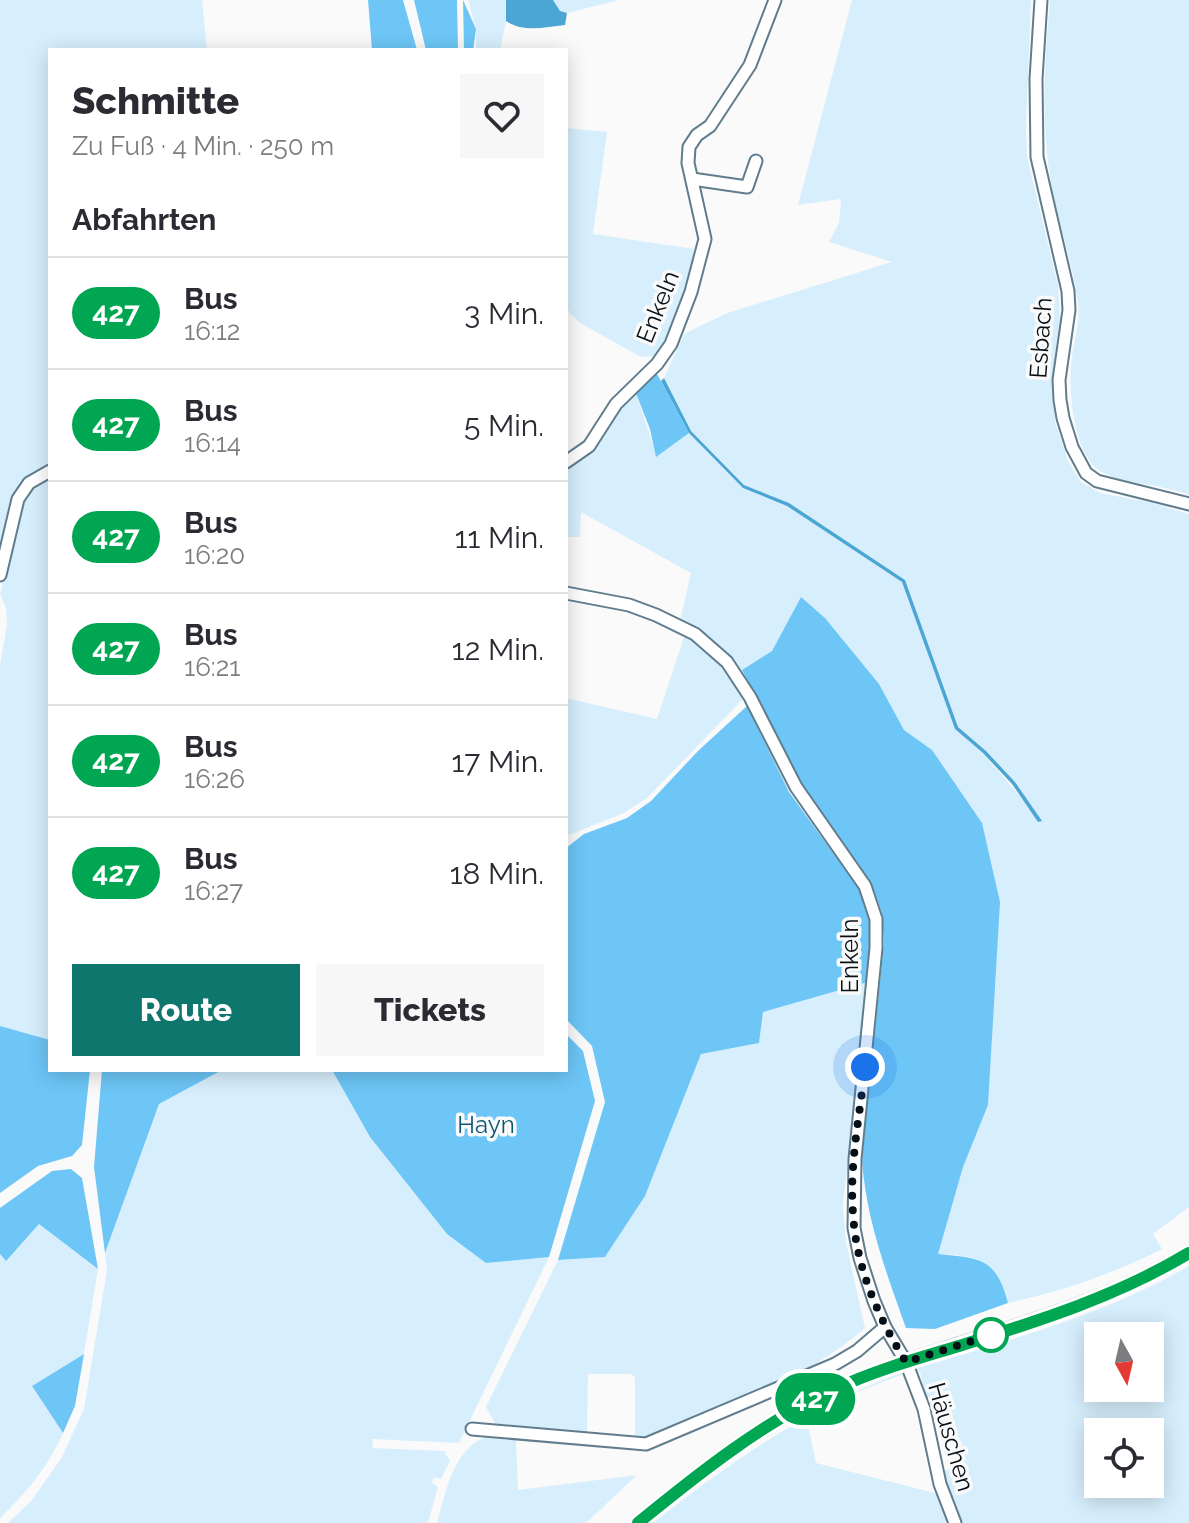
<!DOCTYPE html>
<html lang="de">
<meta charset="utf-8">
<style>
body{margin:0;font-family:Raleway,sans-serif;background:#f7f7f7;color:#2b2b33;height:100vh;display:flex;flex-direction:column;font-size:30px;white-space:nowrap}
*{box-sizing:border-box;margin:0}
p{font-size:26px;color:#7c7c81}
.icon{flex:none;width:44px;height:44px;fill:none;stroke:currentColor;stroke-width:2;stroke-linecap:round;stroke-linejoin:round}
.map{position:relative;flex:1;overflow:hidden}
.details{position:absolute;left:48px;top:48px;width:520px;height:1024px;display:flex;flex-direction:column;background:#fff;border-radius:0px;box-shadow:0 4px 20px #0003}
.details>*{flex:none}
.badge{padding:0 16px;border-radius:26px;font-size:28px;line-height:52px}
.needle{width:52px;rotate:172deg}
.buttons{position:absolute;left:1084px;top:1322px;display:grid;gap:16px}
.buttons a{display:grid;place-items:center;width:80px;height:80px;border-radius:0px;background:#fff;box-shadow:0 4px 20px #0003;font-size:40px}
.you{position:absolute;width:40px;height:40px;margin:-20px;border:6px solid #fff;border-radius:50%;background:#1a73e8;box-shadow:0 0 0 12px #1a73e833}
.map>.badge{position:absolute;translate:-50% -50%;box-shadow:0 0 0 4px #fff}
h2{padding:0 24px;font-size:30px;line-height:72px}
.round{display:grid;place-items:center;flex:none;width:84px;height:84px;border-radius:0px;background:#f7f7f7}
.headline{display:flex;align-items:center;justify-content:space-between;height:136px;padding:0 24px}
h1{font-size:38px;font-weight:800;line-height:60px}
.cta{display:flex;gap:16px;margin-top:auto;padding:16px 24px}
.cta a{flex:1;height:92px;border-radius:0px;background:#0f766e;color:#fff;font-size:32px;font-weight:800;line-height:92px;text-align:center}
.cta a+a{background:#f7f7f7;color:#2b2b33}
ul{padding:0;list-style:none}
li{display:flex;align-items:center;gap:24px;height:112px;padding:0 24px;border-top:2px solid #e1e1e2}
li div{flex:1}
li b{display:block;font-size:30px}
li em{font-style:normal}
li .badge{min-width:88px;font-weight:700;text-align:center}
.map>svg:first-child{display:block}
.green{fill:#d7effd;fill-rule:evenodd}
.forest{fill:#6dc6f6}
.water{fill:#4ba6d4}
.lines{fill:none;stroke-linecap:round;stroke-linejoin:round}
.minor-casing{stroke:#617d8d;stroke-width:15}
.major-casing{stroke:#d2d4d5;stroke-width:18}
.minor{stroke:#fff;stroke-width:11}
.major{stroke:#f8d1ce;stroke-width:14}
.line-casing{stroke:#fff;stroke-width:18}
.line{stroke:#00a651;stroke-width:12}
.walk{stroke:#050f15;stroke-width:8;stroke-dasharray:0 14.4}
.stop-dot{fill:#fff;stroke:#00a651;stroke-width:4}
.labels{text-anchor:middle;stroke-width:7;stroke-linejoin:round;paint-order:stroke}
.street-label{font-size:24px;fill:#050f15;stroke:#fafafa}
.park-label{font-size:24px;fill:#0c5575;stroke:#fafafa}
</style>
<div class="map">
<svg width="1189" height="1523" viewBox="0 0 1189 1523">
<rect width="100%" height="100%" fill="#fafafa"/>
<!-- green -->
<g class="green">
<path d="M 0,0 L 202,0 L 207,50 L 50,50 L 50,465 C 8,481 9,515 0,554 Z"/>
<polygon points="468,0 506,0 506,21 500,50 476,50 476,29"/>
<polygon points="553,0 619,0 567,13 560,12"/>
<path d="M 852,0 L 1031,0 L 1026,128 L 1027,157 L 1058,285 L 1060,318 L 1052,379 L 1055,422 L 1068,461 L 1081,482 L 1100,493 L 1153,503 L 1189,514 L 1189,1207 L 1153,1234 L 1162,1249 C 1112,1274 1063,1291 1008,1303 C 997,1260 979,1255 937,1254 L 963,1166 L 988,1105 L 993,1007 L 932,750 L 904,730 L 879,684 L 825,618 L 801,597 L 772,651 L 742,670 L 680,621 L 691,573 L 581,512 L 580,537 L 566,537 L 566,468 C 599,451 612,418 635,391 L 657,456 L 689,433 L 743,488 L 787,506 L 902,582 L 955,729 L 983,753 L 1041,821 L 1015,782 L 986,751 L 958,727 L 905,580 L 789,503 L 745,485 L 691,431 L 664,378 L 684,334 L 727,313 L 892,262 L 829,242 L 839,223 L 841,199 L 798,205 Z"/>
<path d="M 1050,0 L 1189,0 L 1189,495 C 1164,484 1114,484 1096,468 C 1072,446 1068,387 1072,357 C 1074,340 1081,320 1078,303 C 1072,260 1057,219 1050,177 C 1041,120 1045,58 1050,0 Z"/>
<path d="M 566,128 L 607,132 L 593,234 L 694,249 C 689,285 678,327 655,356 L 641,357 L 582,324 L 570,314 L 566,304 Z"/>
<polygon points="50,478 50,1040 0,1026 0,665 7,625 6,608 0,594 23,501 33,487"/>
<path d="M 685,634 C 712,652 730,669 743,699 L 647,798 L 624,813 L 566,836 L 566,698 L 657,719 Z"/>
<path d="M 868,982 L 843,1205 L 846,1242 L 865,1328 C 803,1382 714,1414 638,1441 L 635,1438 L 635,1377 L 631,1374 L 588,1374 L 587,1436 L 497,1427 L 486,1407 L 558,1260 L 605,1257 L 645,1196 L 701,1054 L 759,1043 L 763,1012 Z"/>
<polygon points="222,1070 332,1070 370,1137 447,1234 487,1263 549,1257 459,1443 372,1439 373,1448 444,1451 450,1461 441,1479 434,1477 432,1483 438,1487 428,1523 8,1523 32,1500 62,1457 84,1409 107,1270 105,1253 159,1104"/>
<path d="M 39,1224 L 98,1269 L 84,1354 L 32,1386 L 63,1433 C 48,1467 26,1493 0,1518 L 0,1254 L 6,1260 Z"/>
<path d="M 1189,1266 L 1189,1523 L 960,1523 L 943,1471 L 964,1465 L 951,1410 L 930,1414 L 920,1372 L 915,1373 L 917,1368 C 1010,1340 1104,1315 1189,1266 ZM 1098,1336 L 1150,1336 L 1150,1388 L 1098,1388 ZM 1098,1432 L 1150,1432 L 1150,1484 L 1098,1484 Z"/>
<path d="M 901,1373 L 903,1374 L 860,1391 L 811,1415 L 809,1429 L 816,1463 L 939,1494 L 950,1523 L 653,1523 C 730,1462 808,1408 901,1373 Z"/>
<path d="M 489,1436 L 516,1439 L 518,1490 L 637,1475 L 586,1523 L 437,1523 C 446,1491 454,1446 489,1436 Z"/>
</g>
<!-- forest -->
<g class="forest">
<polygon points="368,0 403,0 417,50 372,50"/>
<polygon points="414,0 457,0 458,50 426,50"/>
<polygon points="463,0 476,29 473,50 464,50"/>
<polygon points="656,372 689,433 656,457 650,429 635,391"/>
<path d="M 801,597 L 825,618 L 879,684 L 904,730 L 932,750 L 982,823 L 1000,902 L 988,1105 L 963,1167 L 938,1254 C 979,1258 996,1257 1008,1303 L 935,1329 L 906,1328 C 886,1272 866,1219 862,1160 L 884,942 L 882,913 L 872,885 L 801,783 L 742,670 L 772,651 Z"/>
<polygon points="747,706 789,792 859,889 870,923 868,982 763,1012 759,1043 701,1054 645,1196 605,1257 558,1260 605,1102 592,1046 566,1019 566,848 584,834 627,818 651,801 698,751"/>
<polygon points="0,1026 50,1040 50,1070 90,1070 82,1145 72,1156 38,1166 0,1193"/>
<polygon points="566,1034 583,1051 595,1101 549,1257 486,1263 447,1234 370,1137 332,1070 566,1070"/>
<polygon points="102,1070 222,1070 159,1104 105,1253 94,1167"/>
<polygon points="71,1169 82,1178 98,1269 39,1224 6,1261 0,1254 0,1208 52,1171"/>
<polygon points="84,1354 75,1406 63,1433 32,1386"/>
</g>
<!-- water -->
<g class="water">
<path d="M 506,0 L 553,0 L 560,11 L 567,13 L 565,25 C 545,27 523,33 506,21 Z"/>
<polygon points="664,378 691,431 744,485 789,503 905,580 958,727 986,751 1015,782 1042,821 1038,822 1012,784 983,753 955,729 902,582 787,506 743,488 689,433 661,381"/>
</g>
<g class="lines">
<defs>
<g id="minor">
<polyline points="1041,0 1036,79 1037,157 1068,291 1069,310 1059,380 1060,400 1063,418 1072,447 1086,473 1097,481 1189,504"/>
<polyline points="692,179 747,187 756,161"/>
<polyline points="566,462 589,446 616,404 657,364 671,344 691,292 705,239 688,163 689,147 697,135 710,126 750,65 775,0"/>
<polyline points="0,575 18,499 29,483 50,471"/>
<polyline points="566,593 629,605 656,615 695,634 727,662 750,697 796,787 865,886 876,919 876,948 855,1159 854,1228 860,1258 874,1301 885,1327 906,1362 924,1409 940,1484 955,1523"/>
<polyline points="472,1429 646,1444 835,1364 857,1351 885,1327"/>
</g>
<path id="major" d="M 638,1523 C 698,1474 762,1423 833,1390 C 871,1372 913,1360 953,1347 C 1034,1322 1116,1297 1189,1253"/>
</defs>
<!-- minor casing -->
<use href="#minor" class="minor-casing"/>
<!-- major casing -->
<use href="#major" class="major-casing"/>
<!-- minor -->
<use href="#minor" class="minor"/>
<!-- major -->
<use href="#major" class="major"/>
</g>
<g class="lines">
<defs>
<path id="line" d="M 638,1523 C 698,1474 762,1423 833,1390 C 873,1371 916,1359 959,1346 C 1038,1321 1118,1296 1189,1253"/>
</defs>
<!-- line casing -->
<use href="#line" class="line-casing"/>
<!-- line -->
<use href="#line" class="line"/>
<!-- walk -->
<path class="walk" d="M 865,1067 C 860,1115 849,1165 853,1213 C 856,1268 878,1317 906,1362 L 994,1334 L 991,1335"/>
</g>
<!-- markers -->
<circle class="stop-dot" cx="991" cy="1335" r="16"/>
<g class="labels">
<!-- street labels -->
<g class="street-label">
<text transform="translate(658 307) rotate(-68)" y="8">Enkeln</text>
<text transform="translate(1041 338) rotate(-86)" y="8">Esbach</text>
<text transform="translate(850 956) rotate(-90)" y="8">Enkeln</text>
<text transform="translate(951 1437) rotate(74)" y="8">Häuschen</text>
</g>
<!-- park labels -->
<g class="park-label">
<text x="486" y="1133">Hayn</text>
</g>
</g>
</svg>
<div class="buttons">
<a><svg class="needle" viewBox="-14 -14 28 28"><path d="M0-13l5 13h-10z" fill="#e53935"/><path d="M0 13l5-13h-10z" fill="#7c7c81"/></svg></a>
<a><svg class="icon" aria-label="locate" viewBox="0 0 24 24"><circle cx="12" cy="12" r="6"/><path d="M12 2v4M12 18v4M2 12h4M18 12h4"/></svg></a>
</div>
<div class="you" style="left:865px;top:1067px"></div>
<b class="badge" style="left:815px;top:1399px;background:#00a651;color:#fff">427</b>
<section class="details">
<div class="headline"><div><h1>Schmitte</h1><p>Zu Fuß · 4 Min. · 250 m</p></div><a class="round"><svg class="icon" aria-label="heart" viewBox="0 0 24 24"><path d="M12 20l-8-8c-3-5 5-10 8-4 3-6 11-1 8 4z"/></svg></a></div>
<h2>Abfahrten</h2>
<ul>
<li><span class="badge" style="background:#00a651;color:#fff">427</span><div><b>Bus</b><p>16:12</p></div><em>3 Min.</em></li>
<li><span class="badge" style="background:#00a651;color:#fff">427</span><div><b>Bus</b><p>16:14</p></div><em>5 Min.</em></li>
<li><span class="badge" style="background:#00a651;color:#fff">427</span><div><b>Bus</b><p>16:20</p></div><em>11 Min.</em></li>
<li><span class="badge" style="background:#00a651;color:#fff">427</span><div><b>Bus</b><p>16:21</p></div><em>12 Min.</em></li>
<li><span class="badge" style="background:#00a651;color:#fff">427</span><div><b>Bus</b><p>16:26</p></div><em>17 Min.</em></li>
<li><span class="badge" style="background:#00a651;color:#fff">427</span><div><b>Bus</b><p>16:27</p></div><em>18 Min.</em></li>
</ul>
<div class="cta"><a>Route</a><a>Tickets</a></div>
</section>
</div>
